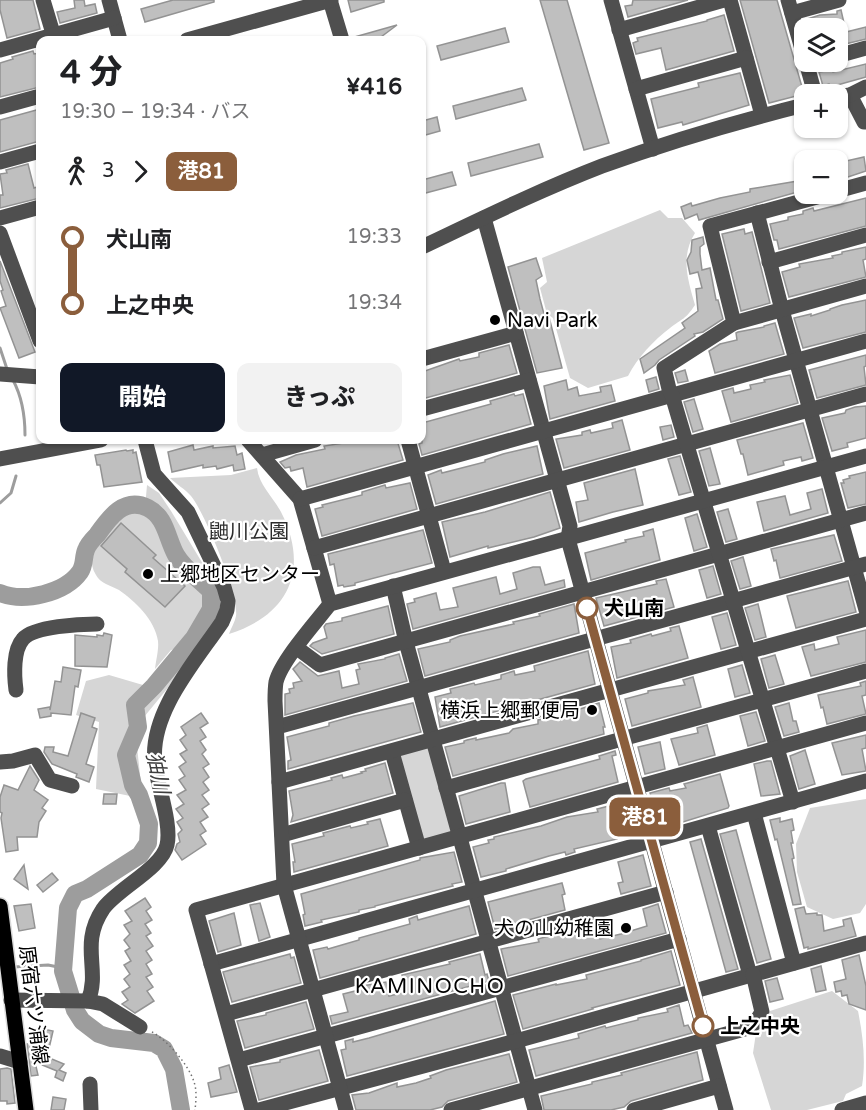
<!DOCTYPE html>
<html lang="ja">
<meta charset="utf-8">
<style>
body{margin:0;font-family:"Varela Round","Noto Sans JP",sans-serif;background:#f2f2f2;color:#202124;height:100vh;display:flex;flex-direction:column;font-size:22px;white-space:nowrap}
*{box-sizing:border-box;margin:0}
p{font-size:20px;color:#757577}
.icon{flex:none;width:33px;height:33px;fill:none;stroke:currentColor;stroke-width:2;stroke-linecap:round;stroke-linejoin:round}
.map{position:relative;flex:1;overflow:hidden}
.drawer{position:absolute;left:36px;top:36px;width:390px;height:408px;display:flex;flex-direction:column;background:#fff;border-radius:12px;box-shadow:0 2px 4px #0004}
.drawer>*{flex:none}
.badge{padding:0 12px;border-radius:9px;font-size:21px;line-height:39px}
.controls{position:absolute;left:794px;top:18px;display:grid;gap:12px}
.controls a{display:grid;place-items:center;width:54px;height:54px;border-radius:12px;background:#fff;box-shadow:0 2px 4px #0004;font-size:30px}
.map>.badge{position:absolute;translate:-50% -50%;box-shadow:0 0 0 3px #fff}
.legs{display:flex;align-items:center;gap:9px;height:66px;padding:0 24px;font-size:20px}
.legs p{margin-inline-start:auto}
.overview{display:flex;align-items:center;justify-content:space-between;height:102px;padding:0 24px}
h1{font-size:33px;font-weight:800;line-height:45px}
.primary-button{display:flex;gap:12px;margin-top:auto;padding:12px 24px}
.primary-button a{flex:1;height:69px;border-radius:12px;background:#111827;color:#fff;font-size:24px;font-weight:800;line-height:69px;text-align:center}
.primary-button a+a{background:#f2f2f2;color:#202124}
ul{padding:0 24px;list-style:none}
li{display:flex;align-items:center;gap:21px;height:66px;font-size:22px}
li i{display:grid;place-items:center;width:9px;height:100%;margin:0 8px;background:currentColor}
li i::after{content:'';width:15px;height:15px;margin:-8px;border:4px solid;border-radius:50%;background:#fff}
li p{margin-inline-start:auto}
li:first-child i{background:linear-gradient(#0000 50%,currentColor 0)}
li:last-child i{background:linear-gradient(currentColor 50%,#0000 0)}
.map>svg:first-child{display:block}
.green{fill:#d6d6d6}
.lines{fill:none;stroke-linecap:round;stroke-linejoin:round}
.stream{stroke:#9d9d9d;stroke-width:3}
.river{stroke:#9d9d9d;stroke-width:18}
.building{fill:#bfbfbf;stroke:#939393;stroke-width:1.5}
.major-casing{stroke:#dbdbdb;stroke-width:18}
.path{stroke:#717171;stroke-width:1.5;stroke-dasharray:1.5 3;stroke-linecap:butt}
.minor{stroke:#4f4f4f;stroke-width:15}
.major{stroke:#000;stroke-width:15}
.line-1-casing{stroke:#fff;stroke-width:14}
.line-1{stroke:#8b5e3c;stroke-width:9}
.poi-dot{fill:#000;stroke:#fff;stroke-width:2}
.stop-1-dot{fill:#fff;stroke:#8b5e3c;stroke-width:3}
.labels{text-anchor:middle;stroke-width:4.5;stroke-linejoin:round;paint-order:stroke}
.poi-label{font-size:20px;fill:#000;stroke:#fff;text-anchor:start}
.park-label{font-size:20px;fill:#2d2d2d;stroke:#fff}
.stop-label{font-size:20px;font-weight:bold;fill:#000;stroke:#fff;text-anchor:start}
.street-label{font-size:20px;fill:#000;stroke:#fff}
.water-label{font-size:21px;font-style:italic;fill:#3e3e3e;stroke:#fff}
.neighbourhood-label{font-size:21px;letter-spacing:1.5px;fill:#000;stroke:#fff}
</style>
<div class="map">
<svg width="866" height="1110" viewBox="0 0 866 1110">
<rect width="100%" height="100%" fill="#fff"/>
<!-- green -->
<g class="green">
<path d="M 660,210 L 668,218 L 682,218 L 695,233 C 680,257 688,280 695,305 C 685,320 683,318 670,328 C 653,341 638,357 628,376 L 588,388 L 570,378 L 553,318 L 547,314 L 540,288 L 547,282 L 542,258 Z"/>
<path d="M 257,468 C 259,485 273,497 281,512 C 310,569 289,615 229,634 C 231,628 235,622 236,616 C 239,596 205,513 191,496 C 185,489 176,484 170,478 L 231,475 Z"/>
<path d="M 147,485 L 159,493 L 171,511 L 215,584 C 171,573 175,525 145,508 Z"/>
<path d="M 128,510 L 140,511 L 157,521 L 163,539 L 176,558 L 189,575 L 204,587 L 208,596 L 206,606 L 176,649 L 171,650 L 155,669 C 156,660 159,649 158,641 C 155,620 135,601 119,590 C 111,586 100,583 96,575 C 81,552 110,522 128,510 Z"/>
<polygon points="196,646 167,689 135,728 141,784 147,797 139,805 135,797 96,789 99,722 76,715 86,681 109,675 143,685"/>
<polygon points="430,745 453,833 423,841 395,754"/>
<polygon points="866,799 866,904 860,913 833,919 807,907 797,872 796,844 810,808"/>
<path d="M 832,991 L 858,1011 C 863,1036 866,1061 862,1086 L 846,1094 L 843,1101 L 807,1110 L 771,1110 L 753,1053 L 757,1026 L 770,1017 L 770,1011 Z"/>
</g>
<g class="lines">
<!-- stream -->
<g class="stream">
<polyline points="0,348 7,369"/>
<path d="M 13,380 C 22,397 25,416 25,435"/>
<polyline points="0,503 11,493 16,476"/>
<polyline points="14,967 48,965 63,968"/>
</g>
<!-- river -->
<path class="river" d="M 0,593 C 24,603 65,593 80,572 C 85,565 83,557 86,550 C 88,544 93,539 97,535 C 109,518 124,496 148,508 C 166,517 167,539 176,555 C 184,569 199,579 211,591 L 211,609 L 194,638 L 154,686 L 135,705 L 138,727 L 126,755 L 133,785 L 139,795 L 149,824 L 148,843 L 140,855 L 87,889 L 75,894 L 68,908 L 63,971 L 75,1010 L 82,1021 L 99,1034 L 111,1038 L 154,1043 L 164,1049 L 174,1069 L 181,1110"/>
</g>
<!-- building -->
<g class="building">
<polygon points="0,0 33,0 40,29 7,38 0,10"/>
<polygon points="74,0 84,0 85,6 95,4 97,13 60,23 57,12 75,8"/>
<polygon points="173,0 214,0 214,2 145,22 141,9"/>
<polygon points="348,0 384,0 384,2 351,12"/>
<polygon points="540,0 567,0 609,143 584,150"/>
<polygon points="633,0 688,0 628,17 625,6 632,5"/>
<polygon points="740,0 777,0 804,94 769,103"/>
<polygon points="841,10 846,32 866,27 866,39 837,46 837,28 807,28 804,20 820,15 837,14 837,11"/>
<polygon points="724,15 734,51 666,70 661,48 636,54 633,43 638,41 637,38 707,21 707,20"/>
<polygon points="397,25 381,37 382,40 352,40 351,38"/>
<polygon points="505,28 509,42 441,60 437,46"/>
<polygon points="33,51 34,54 40,53 40,67 37,68 40,87 0,97 0,63 13,59 12,57"/>
<polygon points="866,64 866,77 830,87 829,84 823,86 819,72 832,70 833,72"/>
<polygon points="740,73 749,105 683,125 682,122 658,128 651,99 699,87 698,83"/>
<polygon points="522,88 526,100 456,119 453,106"/>
<polygon points="40,109 40,141 0,152 0,120"/>
<polygon points="437,117 440,131 422,136 422,121"/>
<polygon points="539,144 543,157 471,176 468,163"/>
<polygon points="864,157 866,171 839,180 839,178 837,179 837,163"/>
<polygon points="28,164 34,188 40,186 40,198 0,208 0,195 3,195 0,174 7,173 6,170"/>
<polygon points="452,172 456,185 422,194 422,180"/>
<polygon points="804,180 804,187 800,188 801,191 699,220 697,214 685,219 681,207 691,203 692,206 720,198 750,192 750,189"/>
<polygon points="866,198 866,226 779,249 777,240 774,240 770,224 788,220 788,217 803,214 803,211 813,208 814,211"/>
<polygon points="744,229 745,234 752,232 770,303 741,311 722,234"/>
<polygon points="703,237 704,244 700,247 700,254 702,270 710,268 716,300 718,300 723,319 703,332 694,334 695,336 659,360 655,365 644,373 640,359 685,328 682,323 698,311 696,289 702,288 698,272 690,274 687,260 691,252 692,240"/>
<polygon points="866,247 866,259 863,260 866,277 789,297 782,272 800,267 799,264 833,258 832,256 842,254 842,252"/>
<polygon points="536,258 542,276 536,280 540,299 544,314 548,313 562,368 537,373 508,267"/>
<polygon points="0,261 35,352 19,358 0,308 6,306 1,291 3,290 0,281"/>
<polygon points="866,300 866,332 803,348 794,318 811,314 811,316 830,310 830,309 842,305"/>
<polygon points="775,323 784,354 715,373 709,351 720,344 737,340 736,333 738,332 764,327 764,326"/>
<polygon points="509,345 517,373 422,399 422,372 459,359 460,361 479,357 479,353"/>
<polygon points="866,355 866,366 864,367 866,385 817,398 809,370"/>
<polygon points="685,370 688,381 678,383 675,373"/>
<polygon points="790,375 798,403 731,422 722,391 733,388 734,393 751,389 750,385 765,382 764,380"/>
<polygon points="656,377 659,389 649,392 646,380"/>
<polygon points="566,380 568,390 577,387 579,396 601,392 600,387 611,385 615,401 550,419 544,386"/>
<polygon points="514,394 515,396 523,394 531,424 422,455 419,444 422,443 422,423 491,404 490,401"/>
<polygon points="694,399 703,429 693,432 684,402"/>
<polygon points="866,406 866,438 847,443 848,447 832,451 822,418 845,413 846,410 855,407"/>
<polygon points="622,420 630,450 564,468 556,439 582,435 582,432 590,430 591,433 613,428 612,423"/>
<polygon points="803,423 813,458 802,461 801,457 783,461 784,465 748,475 743,454 741,454 737,440"/>
<polygon points="671,425 674,437 663,440 660,427"/>
<polygon points="363,440 397,440 403,460 307,487 303,468 291,471 290,467 285,468 280,462 296,455 325,449 324,446"/>
<polygon points="193,445 194,450 213,446 213,448 235,446 237,455 242,453 245,469 234,471 233,465 217,469 216,466 203,468 203,465 172,472 168,452"/>
<polygon points="537,446 543,474 436,504 428,475 441,470 442,473 485,462 485,460 503,454"/>
<polygon points="710,448 720,484 709,486 699,451"/>
<polygon points="126,450 127,451 133,450 133,453 136,452 142,482 104,487 100,465 97,465 95,455"/>
<polygon points="680,456 691,492 679,495 668,459"/>
<polygon points="635,469 643,505 613,512 579,522 576,502 588,500 584,483"/>
<polygon points="866,472 866,504 848,508 841,483 844,483 843,480 850,478 849,476"/>
<polygon points="410,483 417,509 322,536 315,509 323,507 322,505 362,495 362,492 385,485 386,488"/>
<polygon points="822,489 828,513 764,531 757,502 785,496 790,515 811,509 807,493"/>
<polygon points="550,492 560,528 534,537 488,548 488,546 450,557 442,522 485,512"/>
<polygon points="728,509 737,539 726,542 717,512"/>
<polygon points="697,514 707,547 694,551 685,518"/>
<polygon points="121,523 156,555 153,558 185,586 165,607 125,572 127,569 101,546"/>
<polygon points="653,529 660,560 591,580 585,553 626,542 625,540 644,536 643,532"/>
<polygon points="423,530 432,563 355,583 355,585 344,587 343,585 338,586 334,564 330,565 328,554"/>
<polygon points="834,535 842,561 780,578 776,560 774,561 771,549"/>
<polygon points="743,557 751,586 740,589 731,561"/>
<polygon points="713,566 721,594 707,598 699,570"/>
<polygon points="533,567 540,567 545,585 564,580 565,587 413,629 407,604 415,602 414,599 436,593 440,610 458,607 453,588 496,577 500,594 517,589 513,573"/>
<polygon points="666,579 674,607 604,626 596,598 657,584 656,581"/>
<polygon points="848,581 856,612 796,628 787,596"/>
<polygon points="574,604 579,633 425,676 418,649 450,642 450,640 460,636 514,624 513,622 540,616 539,614"/>
<polygon points="758,604 766,637 755,640 745,608"/>
<polygon points="388,606 394,634 322,654 310,646 313,643 327,638 324,627 326,624 342,621 342,618"/>
<polygon points="727,613 736,645 721,649 712,617"/>
<polygon points="679,626 688,658 617,678 611,647 631,643 630,640 651,634 652,636 671,631 670,628"/>
<polygon points="866,630 866,662 811,676 802,647 814,644 815,650 839,644 837,637"/>
<polygon points="104,633 112,635 107,667 75,666 75,635 97,637 97,635 103,636"/>
<polygon points="588,651 595,684 440,727 435,697 451,693 450,689 474,683 475,685 501,679 501,675 514,671 515,675 535,671 534,666"/>
<polygon points="399,654 407,681 285,715 285,694 290,693 289,689 294,688 293,683 302,681 293,669 300,662 318,676 339,671 342,688 359,684 356,670 360,669 358,664 385,659 385,658"/>
<polygon points="775,655 784,684 769,688 761,659"/>
<polygon points="742,665 750,693 735,697 728,669"/>
<polygon points="63,667 81,670 78,687 75,686 71,715 51,713 51,716 40,718 38,709 50,707 50,710 55,681 61,682"/>
<polygon points="693,677 701,707 632,726 625,699 648,693 648,691 685,685 683,680"/>
<polygon points="866,681 866,695 862,696 866,714 827,724 823,707 821,708 818,695 861,686 860,683"/>
<polygon points="413,703 421,732 288,769 288,761 291,760 287,737 329,726 329,723 354,716"/>
<polygon points="599,703 605,727 603,727 604,734 453,776 445,747 464,743 464,741 467,740 476,738 476,740 509,733 513,729 538,724 538,720 567,715 567,713"/>
<polygon points="789,703 793,721 796,721 799,732 784,736 775,707"/>
<polygon points="756,712 765,741 748,746 740,716"/>
<polygon points="81,713 95,718 92,727 97,729 86,764 94,767 89,782 76,777 77,774 52,764 44,752 45,747 54,747 53,752 68,756"/>
<polygon points="201,713 208,723 200,728 206,737 200,741 206,750 202,754 209,764 203,768 209,777 203,782 209,790 202,795 209,804 202,809 208,817 200,822 206,831 200,835 206,844 182,860 175,850 177,844 180,842 178,834 182,830 177,822 183,818 176,809 184,804 177,795 186,790 179,780 185,776 179,767 186,762 180,754 187,750 180,740 186,735 181,727"/>
<polygon points="707,725 715,755 679,765 671,739 698,733 697,728"/>
<polygon points="866,735 866,748 862,749 866,771 842,775 832,743"/>
<polygon points="660,742 665,769 645,774 638,747"/>
<polygon points="805,750 815,784 799,789 790,756"/>
<polygon points="615,751 616,755 612,756 618,782 530,807 523,781 526,779 600,759 599,756"/>
<polygon points="767,761 771,761 780,794 761,796 754,764"/>
<polygon points="385,763 393,793 291,822 293,815 289,791 332,780 331,778 342,775 343,778 362,773 361,772 366,771 365,769"/>
<polygon points="30,766 39,780 34,790 48,800 42,808 46,811 39,822 37,837 17,837 18,850 6,852 1,818 2,813 0,812 0,797 4,785 18,790"/>
<polygon points="720,774 729,806 728,808 670,826 660,827 650,793 669,788 670,791 686,788 684,784"/>
<polygon points="501,783 505,783 510,812 466,824 459,796"/>
<polygon points="104,794 117,794 116,804 103,804"/>
<polygon points="609,806 617,839 574,849 575,852 566,855 565,852 549,856 506,869 506,871 481,877 473,847 489,843 488,840 494,839 494,837 541,826 567,817 598,812 597,809"/>
<polygon points="780,818 780,822 792,819 794,830 791,831 793,843 791,843 794,858 792,859 801,904 793,905 777,839 775,840 770,820"/>
<polygon points="380,819 388,846 294,872 293,862 295,862 292,844 324,836 323,833 350,826 351,828 368,824 367,822"/>
<polygon points="736,830 771,959 757,963 720,834"/>
<polygon points="701,839 738,969 726,972 690,842"/>
<polygon points="454,852 462,882 452,884 453,886 375,906 375,907 359,910 359,912 321,920 322,922 305,926 303,915 305,914 301,894 420,860 420,858"/>
<polygon points="643,855 651,886 621,894 618,883 623,882 618,862"/>
<polygon points="24,865 28,889 14,879"/>
<polygon points="52,873 58,880 43,892 37,885"/>
<polygon points="562,883 565,894 562,895 565,910 495,929 488,902"/>
<polygon points="145,898 151,907 146,911 152,920 145,924 151,933 146,936 153,946 146,951 152,960 146,964 152,974 146,977 153,987 147,991 154,1001 135,1013 122,1004 128,1000 122,992 130,987 124,979 130,974 124,965 131,961 125,951 130,948 124,940 130,934 124,925 132,921 125,911"/>
<polygon points="260,903 270,937 259,941 250,905"/>
<polygon points="31,904 35,928 19,931 14,906"/>
<polygon points="658,904 666,933 508,976 501,949 539,942 538,939 567,931 567,930 577,927 580,927 581,934 593,931 595,938 599,937 600,939 621,934 647,926 643,909"/>
<polygon points="469,906 476,934 320,978 313,950 327,947 328,949 359,940 359,938 410,924 409,919 417,916 418,920"/>
<polygon points="804,907 806,914 817,913 817,915 822,915 824,931 844,926 843,920 851,918 856,936 808,949 808,947 804,948 795,909"/>
<polygon points="234,913 241,945 218,952 209,921"/>
<polygon points="671,951 680,985 592,1008 593,1009 523,1029 513,995 556,984 556,985 587,979 586,975 641,961 641,960"/>
<polygon points="290,954 291,958 294,957 301,983 232,1002 223,972"/>
<polygon points="480,954 485,975 487,974 489,981 332,1024 330,1016 348,1012 343,994 359,990 362,986 386,982 389,996 406,992 402,975 450,964 449,962"/>
<polygon points="859,955 866,986 866,1010 849,1004 847,995 842,996 841,991 836,992 834,982 846,979 842,960"/>
<polygon points="821,966 826,990 816,992 811,969"/>
<polygon points="777,978 783,999 770,1002 765,981"/>
<polygon points="495,1001 504,1034 347,1076 341,1050 346,1049 345,1041 353,1039 353,1042 369,1038"/>
<polygon points="306,1002 314,1029 245,1048 237,1021 266,1015 266,1013"/>
<polygon points="679,1005 684,1026 688,1025 692,1033 536,1076 529,1050 579,1038 578,1034 605,1026 606,1028 638,1020 638,1018 668,1012 667,1009"/>
<polygon points="38,1028 53,1031 47,1057 64,1064 59,1070 66,1073 63,1081 55,1077 57,1071 35,1062 38,1075 31,1076 27,1044 32,1043 32,1046 35,1045"/>
<polygon points="319,1050 328,1081 259,1100 250,1067 280,1062 280,1060"/>
<polygon points="697,1052 703,1080 631,1101 624,1107 611,1110 544,1110 541,1096 592,1084 592,1082 622,1075 621,1073"/>
<polygon points="509,1054 517,1082 448,1101 442,1107 430,1110 356,1110 352,1095 369,1093 397,1083 397,1087 416,1083 431,1078 430,1076 446,1070"/>
<polygon points="229,1065 237,1092 211,1097 208,1083 221,1079 219,1068"/>
<polygon points="7,1068 11,1069 15,1103 7,1104 7,1101 0,1101 0,1069"/>
<polygon points="53,1097 66,1099 64,1110 51,1110"/>
</g>
<g class="lines">
<defs>
<polyline id="major" points="0,906 26,1110"/>
</defs>
<!-- major casing -->
<use href="#major" class="major-casing"/>
<!-- path -->
<path class="path" d="M 152,1032 C 167,1040 189,1065 194,1082 C 197,1090 196,1101 195,1110"/>
<!-- minor -->
<g class="minor">
<polyline points="43,0 55,40"/>
<polyline points="109,0 120,40"/>
<polyline points="330,0 342,40"/>
<polyline points="611,0 653,149"/>
<polyline points="730,0 762,115"/>
<polyline points="788,0 804,56"/>
<polyline points="792,13 839,0"/>
<polyline points="619,30 724,0"/>
<polyline points="187,40 331,0"/>
<polyline points="0,50 114,18"/>
<polyline points="837,56 866,48"/>
<polyline points="806,62 815,94"/>
<polyline points="636,89 746,58"/>
<polyline points="850,95 864,122 866,122"/>
<polyline points="837,97 850,95 866,87"/>
<polyline points="0,107 40,96"/>
<polyline points="0,162 40,151"/>
<polyline points="837,191 866,183"/>
<polyline points="757,213 782,310 866,610"/>
<polyline points="0,218 40,207"/>
<polyline points="484,218 570,526 568,539 726,1110"/>
<polyline points="0,233 40,341"/>
<path d="M 422,247 C 481,219 540,190 602,166 C 668,142 736,122 804,105"/>
<polyline points="769,262 866,235"/>
<polyline points="734,323 866,286"/>
<polyline points="422,359 516,333"/>
<polyline points="0,374 40,377"/>
<polyline points="422,409 529,380"/>
<polyline points="248,440 300,499 330,604"/>
<polyline points="408,440 444,571"/>
<polyline points="262,455 315,440"/>
<polyline points="0,459 101,440"/>
<polyline points="300,499 866,341"/>
<polyline points="314,548 866,394"/>
<polyline points="393,586 406,642 535,1110"/>
<polyline points="297,648 320,665 866,513"/>
<path d="M 16,690 C 14,675 13,650 23,639 C 34,626 81,624 97,624"/>
<polyline points="277,727 866,564"/>
<polyline points="392,752 419,848"/>
<polyline points="0,762 13,761 35,755 50,780 72,786"/>
<polyline points="279,782 866,619"/>
<polyline points="446,788 866,671"/>
<polyline points="793,802 672,395 669,389 664,368 734,323 710,226 828,194"/>
<polyline points="754,813 794,963"/>
<polyline points="708,826 750,975"/>
<polyline points="282,835 405,800"/>
<polyline points="211,964 866,781"/>
<polyline points="11,1000 88,1001 103,1004 140,1027"/>
<path d="M 88,1001 C 101,969 79,945 103,909 C 117,889 162,868 167,845 C 172,824 157,785 155,763 C 149,713 195,662 222,622 L 227,610 L 228,601 L 224,587 L 188,512 L 154,474 L 145,440"/>
<polyline points="226,1014 666,892"/>
<polyline points="0,1056 20,1062"/>
<polyline points="239,1060 679,939"/>
<polyline points="90,1084 91,1110"/>
<polyline points="252,1110 196,910 866,723"/>
<polyline points="259,1110 516,1041 866,943"/>
<path d="M 346,1110 L 284,885 L 275,701 C 275,695 275,688 276,682 C 281,661 316,622 330,604 L 866,456"/>
<polyline points="451,1110 748,1028 755,1023 762,1012 753,974"/>
<polyline points="634,1110 719,1086"/>
<polyline points="842,1110 866,1103"/>
</g>
<!-- major -->
<use href="#major" class="major"/>
</g>
<g class="lines">
<defs>
<polyline id="line-1" points="587,608 703,1026"/>
</defs>
<!-- line-1 casing -->
<use href="#line-1" class="line-1-casing"/>
<!-- line-1 -->
<use href="#line-1" class="line-1"/>
</g>
<!-- markers -->
<g class="poi-dot">
<circle cx="495" cy="320" r="6"/>
<circle cx="148" cy="574" r="6"/>
<circle cx="592" cy="710" r="6"/>
<circle cx="626" cy="928" r="6"/>
</g>
<g class="stop-1-dot">
<circle cx="587" cy="608" r="10"/>
<circle cx="703" cy="1026" r="10"/>
</g>
<g class="labels">
<!-- poi labels -->
<g class="poi-label">
<text x="507" y="327">Navi Park</text>
<text x="160" y="581">上郷地区センター</text>
<text x="580" y="717" text-anchor="end">横浜上郷郵便局</text>
<text x="614" y="935" text-anchor="end">犬の山幼稚園</text>
</g>
<!-- park labels -->
<g class="park-label">
<text x="249" y="538">鼬川公園</text>
</g>
<!-- stop labels -->
<g class="stop-label">
<text x="604" y="615">犬山南</text>
<text x="720" y="1033">上之中央</text>
</g>
<!-- street labels -->
<g class="street-label">
<text transform="translate(34 1005) rotate(83)" y="7">原宿六ツ浦線</text>
</g>
<!-- water labels -->
<g class="water-label">
<text transform="translate(158 773) rotate(78)" y="7">㹨川</text>
</g>
<!-- neighbourhood labels -->
<g class="neighbourhood-label">
<text x="430" y="993">KAMINOCHO</text>
</g>
</g>
</svg>
<div class="controls">
<a><svg class="icon" aria-label="layers" viewBox="0 0 24 24"><path d="M12 4l9 5-9 5-9-5zM3 14l9 5 9-5"/></svg></a>
<a>+</a>
<a>−</a>
</div>
<b class="badge" style="left:645px;top:817px;background:#8b5e3c;color:#fff">港81</b>
<section class="drawer">
<div class="overview"><div><h1>4 分</h1><p>19:30 – 19:34 · バス</p></div><b>¥416</b></div>
<div class="legs"><svg class="icon" aria-label="walk" viewBox="0 0 24 24"><circle cx="13" cy="4" r="2"/><path d="M13 8l-2 6 4 7M11 14l-3 7M7 12l3-4h3l4 4"/></svg>3<svg class="icon" aria-label="forward" viewBox="0 0 24 24"><path d="M9 5l7 7-7 7"/></svg><b class="badge" style="background:#8b5e3c;color:#fff">港81</b></div>
<ul>
<li><i style="color:#8b5e3c"></i><b>犬山南</b><p>19:33</p></li>
<li><i style="color:#8b5e3c"></i><b>上之中央</b><p>19:34</p></li>
</ul>
<div class="primary-button"><a>開始</a><a>きっぷ</a></div>
</section>
</div>
